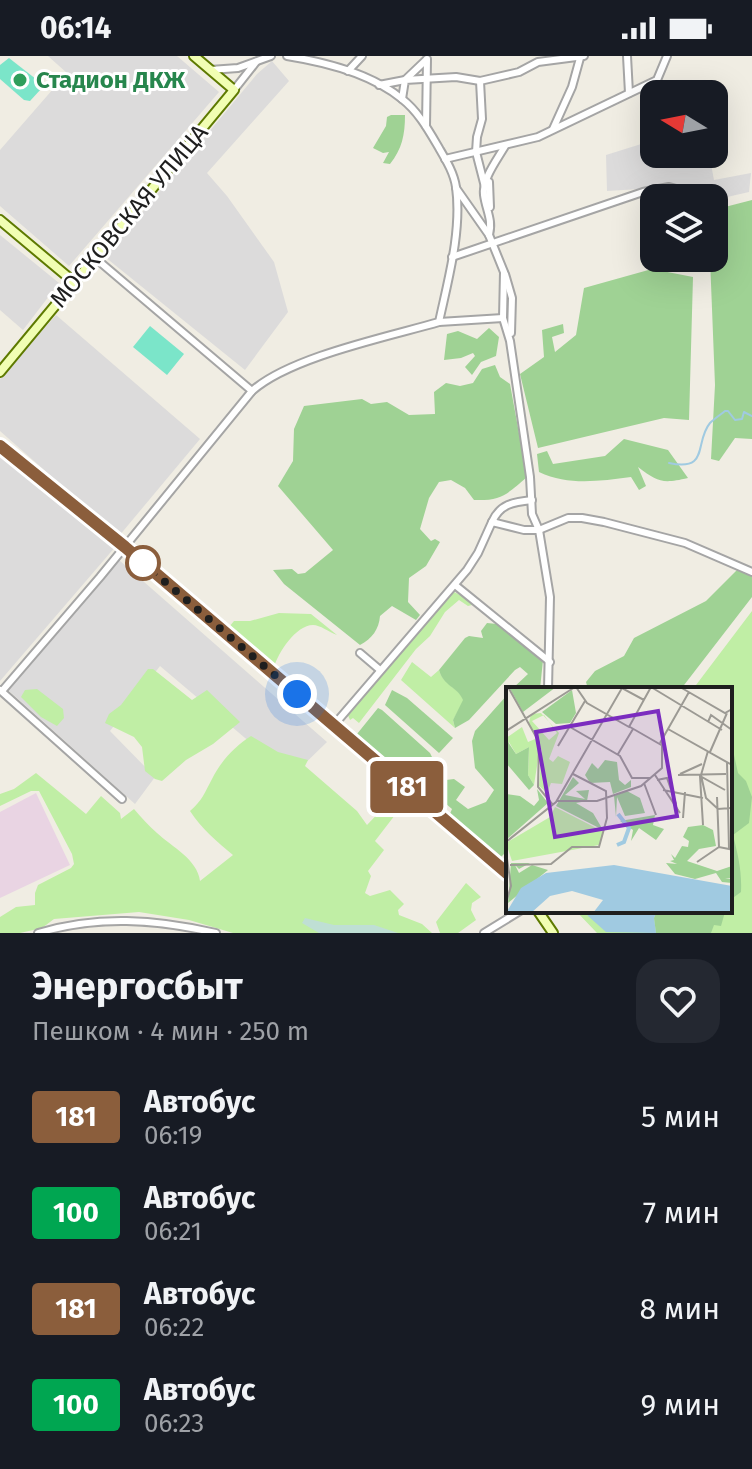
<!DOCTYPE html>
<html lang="ru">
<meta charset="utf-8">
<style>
body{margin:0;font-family:"Fira Sans",sans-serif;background:#242831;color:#f1f3f6;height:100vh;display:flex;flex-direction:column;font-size:30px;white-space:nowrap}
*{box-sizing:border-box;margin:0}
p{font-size:26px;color:#9ea1a6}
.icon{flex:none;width:44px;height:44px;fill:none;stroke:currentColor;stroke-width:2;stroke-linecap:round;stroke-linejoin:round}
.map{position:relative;height:877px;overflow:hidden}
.sheet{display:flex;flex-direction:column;background:#171b24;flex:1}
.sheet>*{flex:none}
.badge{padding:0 16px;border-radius:6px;font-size:28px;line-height:52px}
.needle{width:52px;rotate:280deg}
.controls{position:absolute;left:640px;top:24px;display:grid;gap:16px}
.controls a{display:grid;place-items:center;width:88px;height:88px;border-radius:16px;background:#171b24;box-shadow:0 8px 32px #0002;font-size:40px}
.you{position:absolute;width:40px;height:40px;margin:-20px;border:6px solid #fff;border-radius:50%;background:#1a73e8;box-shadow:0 0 0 12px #1a73e833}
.map>.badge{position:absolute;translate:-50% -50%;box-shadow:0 0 0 4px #fff}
.round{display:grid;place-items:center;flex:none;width:84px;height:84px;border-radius:24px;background:#242831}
.headline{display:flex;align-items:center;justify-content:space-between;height:136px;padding:0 32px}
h1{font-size:38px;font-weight:700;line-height:60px}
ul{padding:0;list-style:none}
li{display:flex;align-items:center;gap:24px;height:96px;padding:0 32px}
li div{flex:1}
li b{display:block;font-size:30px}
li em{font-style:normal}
li .badge{min-width:88px;font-weight:700;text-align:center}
.status{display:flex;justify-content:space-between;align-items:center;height:56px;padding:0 40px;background:#171b24;direction:ltr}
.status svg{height:22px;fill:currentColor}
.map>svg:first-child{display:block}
.residential{fill:#dcdbdb}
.industrial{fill:#e9d4e3}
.grass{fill:#c0eea5}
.forest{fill:#9fd294}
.wetland{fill:#bfdfd4}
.pitch{fill:#7be5c9}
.water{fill:#a0cae1}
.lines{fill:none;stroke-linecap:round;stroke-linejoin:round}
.stream{stroke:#a0cae1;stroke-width:2}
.street-casing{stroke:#a5a5a5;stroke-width:10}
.secondary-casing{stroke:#5e7a00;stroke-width:12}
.street{stroke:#fff;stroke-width:6}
.secondary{stroke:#f1feb3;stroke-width:8}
.line-casing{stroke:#fff;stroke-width:18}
.line{stroke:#8b5e3c;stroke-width:12}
.walk{stroke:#1e1e1e;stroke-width:8;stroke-dasharray:0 14.4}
.leisure-dot{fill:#2e9e5b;stroke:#fff;stroke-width:3}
.stop-dot{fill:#fff;stroke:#8b5e3c;stroke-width:4}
.labels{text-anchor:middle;stroke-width:6;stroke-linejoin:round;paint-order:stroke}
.leisure-label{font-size:24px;font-weight:bold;fill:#27864d;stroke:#fff;text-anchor:start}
.street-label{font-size:24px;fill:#1e1e1e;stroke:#fff}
.inset-river{fill:none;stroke:#a0cae1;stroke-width:4}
.inset-road{fill:none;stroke:#9c9a94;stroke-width:2}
.view{fill:#7b2cbf;fill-opacity:0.15;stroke:#7b2cbf;stroke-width:4}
.inset-edge{fill:none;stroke:#1e1e1e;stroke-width:4}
</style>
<div class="status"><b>06:14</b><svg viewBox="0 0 49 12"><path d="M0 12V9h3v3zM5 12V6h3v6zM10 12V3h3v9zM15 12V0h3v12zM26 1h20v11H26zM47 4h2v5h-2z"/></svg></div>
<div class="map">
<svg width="752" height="877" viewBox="0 0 752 877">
<rect width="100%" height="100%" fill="#f0ede3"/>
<!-- residential -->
<g class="residential">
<polygon points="48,0 177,0 219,36 69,210 0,150 0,94 67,17"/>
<polygon points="272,5 289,25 207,117 227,140 274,206 288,256 245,314 105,201 257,18"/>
<polygon points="654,84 654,98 709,98 714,124 751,117 749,136 714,144 714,142 654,142 654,158 643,162 640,133 607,135 606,99"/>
<polygon points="0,179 59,227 23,274 0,254"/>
<polygon points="56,259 200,383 119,480 0,375 0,323"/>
<polygon points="0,393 116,490 0,625"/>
<polygon points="119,504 327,686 291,721 160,610 110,675 155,721 135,748 8,634"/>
</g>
<!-- industrial -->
<polygon class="industrial" points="36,737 70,809 0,842 0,756"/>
<!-- grass -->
<g class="grass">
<polygon points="454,536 466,542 472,549 468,550 459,544 445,556 430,580 416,593 359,667 353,662 350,664 347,657"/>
<polygon points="752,555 752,877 597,877 576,855 730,855 730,633 693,633"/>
<path d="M 279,557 L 311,558 L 337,579 C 329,576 320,569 313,569 C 296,569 278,597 274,611 L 229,571 L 234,565 L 250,565 Z"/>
<path d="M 412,606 L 431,621 L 439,614 C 443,629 459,631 464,645 L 453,664 L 455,672 L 401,624 Z"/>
<polygon points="148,613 153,613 192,644 207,634 240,666 213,688 186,704 162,725 155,723 145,715 142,691 134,681 105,667 109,658 121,649"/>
<polygon points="37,633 63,653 64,662 57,670 41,661 21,641 25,634"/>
<path d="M 251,680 L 278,696 L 308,704 L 305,710 L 357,755 L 367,769 L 387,748 L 395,753 L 395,759 L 375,785 L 384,794 L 368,815 L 371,820 L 365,837 L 370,840 L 390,834 L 404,848 L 398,854 L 399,859 L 422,868 L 432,877 L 233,877 L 189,864 L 139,856 L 54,863 L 42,872 L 20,877 L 0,877 L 0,861 L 16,851 L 35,849 L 35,837 L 38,829 L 71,812 L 74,808 L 72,798 L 39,735 L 31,735 L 0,750 L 0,738 L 14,733 L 36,717 L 86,758 L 101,740 L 120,757 L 121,763 L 134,753 C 141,761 149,770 157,777 C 172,791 197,803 200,825 L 233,799 C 217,786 201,772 190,755 C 202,745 205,736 212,723 C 221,705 235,690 251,680 Z"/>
<polygon points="466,827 481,841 472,847 471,854 476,864 458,877 440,877 436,866"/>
</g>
<!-- forest -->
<g class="forest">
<path d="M 391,59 L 405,59 C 405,79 402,93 390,108 L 383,107 L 389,96 L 383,97 L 373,92 L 386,70 L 387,61 Z"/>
<polygon points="752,144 752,383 735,382 719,405 711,403 715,329 710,202 714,202 714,181 724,173 721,152"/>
<polygon points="652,213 693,221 689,364 664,362 538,392 520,318 544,301 542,274 563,268 564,277 552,281 555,296 576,279 584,232"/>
<polygon points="489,272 499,281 496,300 481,306 472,319 465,311 475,300 473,297 461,302 444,304 447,278 458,275 477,283"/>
<path d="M 495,309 L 500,321 L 510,328 L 527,421 C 507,438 502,445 474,444 L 465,432 L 451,424 L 439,426 L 429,442 L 420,473 L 431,485 L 435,483 L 440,486 L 426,510 L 409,522 L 408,546 L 420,559 L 416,564 L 392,550 L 380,560 C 379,573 372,583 360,589 L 284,528 L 273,514 L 292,513 L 298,518 L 305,517 L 333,494 L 278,430 L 293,405 L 294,373 L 304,350 L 362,343 L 371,348 L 387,346 L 409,359 L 435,358 L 434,336 L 446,327 L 460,330 L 473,327 L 482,313 Z"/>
<path d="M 624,383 L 668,394 L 688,422 C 662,428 658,426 638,411 L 646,430 L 639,434 L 631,421 C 599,425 569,430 539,416 L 537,398 L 547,395 L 553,408 L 605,400 Z"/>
<polygon points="738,513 752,519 752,541 681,633 588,633 586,626 595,615 624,600 634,582 706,545"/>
<path d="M 487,567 L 497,568 L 543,604 L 540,633 L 512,633 L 528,618 L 520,611 L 515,614 L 469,664 L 455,672 L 453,664 L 463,644 C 458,631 443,630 439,614 L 465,582 L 469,580 L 483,582 L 481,575 Z"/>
<polygon points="392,634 407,642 453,682 439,697 385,649"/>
<polygon points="508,638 508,794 500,802 453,764 449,760 452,753 410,717 400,715 357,678 378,652 382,654 430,697 440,717 446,724 454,723 465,731 456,744 468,753 486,746 494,734 475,712 472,685 475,675"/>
<path d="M 731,685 L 738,717 L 746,725 L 752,741 L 749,767 L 733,779 C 738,799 742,815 741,836 L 730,844 Z"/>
<polygon points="657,855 724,855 725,856 721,870 714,869 711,877 656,877 654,862"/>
</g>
<!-- wetland -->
<polygon class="wetland" points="305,862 334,869 374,869 398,877 319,877 302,867"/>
<!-- pitch -->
<g class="pitch">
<polygon points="9,2 41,27 41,33 30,45 24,44 0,23 0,9"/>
<polygon points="150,270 184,298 167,319 133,291"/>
</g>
<!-- water -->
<polygon class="water" points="586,855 657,855 654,862 656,877 606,876 588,860"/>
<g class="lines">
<!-- stream -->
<path class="stream" d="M 669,407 C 710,416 694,386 710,367 C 714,363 720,359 725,355 L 728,355 L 735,364 L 742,363 L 744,356 L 752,360"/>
<defs>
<g id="street">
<polyline points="627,0 629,37"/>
<polyline points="210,14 238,12 271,0"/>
<polyline points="348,15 362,0"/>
<polyline points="379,29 405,24 426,4"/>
<polyline points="234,34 256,6"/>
<polyline points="402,43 405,24 456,21 480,25"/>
<polyline points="426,70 427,3"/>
<polyline points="553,73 572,31 580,2"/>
<polyline points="445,103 538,81 657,24 667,0"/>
<polyline points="489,126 490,151"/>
<polyline points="485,131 476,96 477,81 482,63 480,25 519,16 538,6 584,0"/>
<polyline points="456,132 489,179 504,216 503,262 510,285 530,421 532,458 539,474 550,541 548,633"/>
<polyline points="714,143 720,145"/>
<path d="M 489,179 C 493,164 486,154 484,139 C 482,123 497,104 505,90"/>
<polyline points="94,201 252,335"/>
<polyline points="452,201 643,136 669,131 710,142"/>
<polyline points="505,218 512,242 511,277"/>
<polyline points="439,266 503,262"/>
<path d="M 492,466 C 500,448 513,446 532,444"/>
<polyline points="455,529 550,606"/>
<polyline points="360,597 380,614"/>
<polyline points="0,634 122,743"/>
<path d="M 2,635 L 100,521 L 252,335 C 290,301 387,281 439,266 C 448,224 462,175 456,131 C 454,117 446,104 439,92 C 429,75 418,55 402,43 C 371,17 325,6 287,0"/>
<polyline points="334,669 467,514 478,497 492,466 524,474 539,474 568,462 582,462 604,466 685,487 752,516"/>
<path d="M 38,877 C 98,859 155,863 216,877"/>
<polyline points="484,877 520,855"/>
</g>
<g id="secondary">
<polyline points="0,164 74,226"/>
<polyline points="0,316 234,34 194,0"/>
<polyline points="0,390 125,491 508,818"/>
<polyline points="538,855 553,877"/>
</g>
</defs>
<!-- street casing -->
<use href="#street" class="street-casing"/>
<!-- secondary casing -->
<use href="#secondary" class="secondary-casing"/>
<!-- street -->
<use href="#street" class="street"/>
<!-- secondary -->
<use href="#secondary" class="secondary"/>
</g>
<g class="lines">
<defs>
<polyline id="line" points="0,390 125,491 508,818"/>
</defs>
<!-- line casing -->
<use href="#line" class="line-casing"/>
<!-- line -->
<use href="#line" class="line"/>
<!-- walk -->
<polyline class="walk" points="143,507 297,638"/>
</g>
<!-- markers -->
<circle class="leisure-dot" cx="20" cy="24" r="8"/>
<circle class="stop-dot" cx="143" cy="507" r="16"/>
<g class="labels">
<!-- leisure labels -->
<g class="leisure-label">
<text x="36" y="32">Стадион ДКЖ</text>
</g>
<!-- street labels -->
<g class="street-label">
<text transform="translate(129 160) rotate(-50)" y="8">МОСКОВСКАЯ УЛИЦА</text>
</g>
</g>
<!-- overview -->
<g transform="translate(506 631)">
<rect width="226" height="226" fill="#f0ede3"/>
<path d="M 35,26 L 53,46 L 43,72 L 47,75 L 52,69 L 64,75 L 56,97 L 45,96 L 41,106 L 47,111 L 33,99 L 36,64 L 23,36 L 25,27 ZM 38,28 L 51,46 L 43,53 L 26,34 ZM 16,40 L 22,55 L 29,52 L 34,60 L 28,98 L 22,88 L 23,60 L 10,67 L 3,55 L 0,62 L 0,51 ZM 49,120 L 98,145 L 93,158 L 6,174 L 0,156 L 44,130 Z" fill="#c0eea5" fill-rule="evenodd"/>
<path d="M 3,0 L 50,0 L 17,25 ZM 66,3 L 70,26 L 64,36 L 50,37 L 36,25 ZM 2,55 L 10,67 L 23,60 L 22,88 L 28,98 L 23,103 L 0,76 ZM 99,73 L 111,75 L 113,93 L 119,98 L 125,93 L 125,100 L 107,107 L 104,95 L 84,96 L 79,88 L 86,76 L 92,82 ZM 67,90 L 73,96 L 59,108 L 79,112 L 70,104 L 83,103 L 81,114 L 70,116 L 87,126 L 97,143 L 50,119 ZM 31,102 L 42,116 L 0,153 L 0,107 L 14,109 L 28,119 L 33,113 ZM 121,104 L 134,111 L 139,126 L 119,129 L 111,110 L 110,130 L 108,109 ZM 149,128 L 147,138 L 158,142 L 150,153 L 133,141 L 125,154 L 127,143 L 114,134 ZM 197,138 L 207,143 L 210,159 L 193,162 L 181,174 L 211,184 L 226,179 L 225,191 L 219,192 L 224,192 L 226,196 L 216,195 L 210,186 L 189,192 L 169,187 L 160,176 L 171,177 L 164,174 L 168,173 L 165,167 L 169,171 L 176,159 L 182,160 L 183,154 L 177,150 L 182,140 ZM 5,176 L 24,176 L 13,182 L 9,178 L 13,186 L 26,178 L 42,183 L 2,216 Z" fill="#9fd294"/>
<path d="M 108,178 L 226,199 L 226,226 L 87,226 L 97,213 L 66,204 L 44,209 L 25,226 L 0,226 L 15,201 L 40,186 Z" fill="#a0cae1"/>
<path class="inset-river" d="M 111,158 L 118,155 L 123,141 L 112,127"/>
<path class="inset-road" d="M 2,0 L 33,55 L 32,100 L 47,118M 70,0 L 81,16 L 123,40 L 145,0M 145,0 L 216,43M 174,0 L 219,26 L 226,22M 202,35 L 205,28 L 226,43M 64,40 L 114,69 L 126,91 L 144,91M 124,40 L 157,59M 162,42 L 226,78M 0,44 L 69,0M 154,56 L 183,5M 52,59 L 79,14M 202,64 L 195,88 L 200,111 L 212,122 L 225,121M 204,65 L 221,26M 112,67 L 127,42M 174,87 L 196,77M 149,88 L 174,126M 172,88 L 220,87M 151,93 L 161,91 L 170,117M 138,96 L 150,128M 157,103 L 197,111M 211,110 L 213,160M 51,114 L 91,114 L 135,99 L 156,81 L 156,53M 177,131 L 179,105M 197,138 L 194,89 L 219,103M 0,155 L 50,115 L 116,1 L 138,13M 0,165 L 5,199 L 0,216M 191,175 L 213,160 L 223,162 L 221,75M 4,178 L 45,177 L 66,160 L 93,160 L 101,131 L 100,104 L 67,87"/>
<path class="view" d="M 152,24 L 171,129 L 49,150 L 30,45 Z"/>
<rect width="226" height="226" class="inset-edge"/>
</g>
</svg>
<div class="controls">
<a><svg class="needle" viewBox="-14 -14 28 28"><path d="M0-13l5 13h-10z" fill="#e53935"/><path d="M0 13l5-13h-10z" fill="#9ea1a6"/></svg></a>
<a><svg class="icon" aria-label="layers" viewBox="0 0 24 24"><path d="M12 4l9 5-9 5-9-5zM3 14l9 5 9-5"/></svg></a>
</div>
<div class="you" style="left:297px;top:638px"></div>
<b class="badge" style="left:407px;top:731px;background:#8b5e3c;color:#fff">181</b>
</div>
<section class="sheet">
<div class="headline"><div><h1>Энергосбыт</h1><p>Пешком · 4 мин · 250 m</p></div><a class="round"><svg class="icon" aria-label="heart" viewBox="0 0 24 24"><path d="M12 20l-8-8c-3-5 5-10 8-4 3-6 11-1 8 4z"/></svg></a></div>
<ul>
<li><span class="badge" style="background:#8b5e3c;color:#fff">181</span><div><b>Автобус</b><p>06:19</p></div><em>5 мин</em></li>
<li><span class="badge" style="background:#00a651;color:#fff">100</span><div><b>Автобус</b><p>06:21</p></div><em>7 мин</em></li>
<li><span class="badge" style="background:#8b5e3c;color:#fff">181</span><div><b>Автобус</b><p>06:22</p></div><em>8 мин</em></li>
<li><span class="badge" style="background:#00a651;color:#fff">100</span><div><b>Автобус</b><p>06:23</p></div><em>9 мин</em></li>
</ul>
</section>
